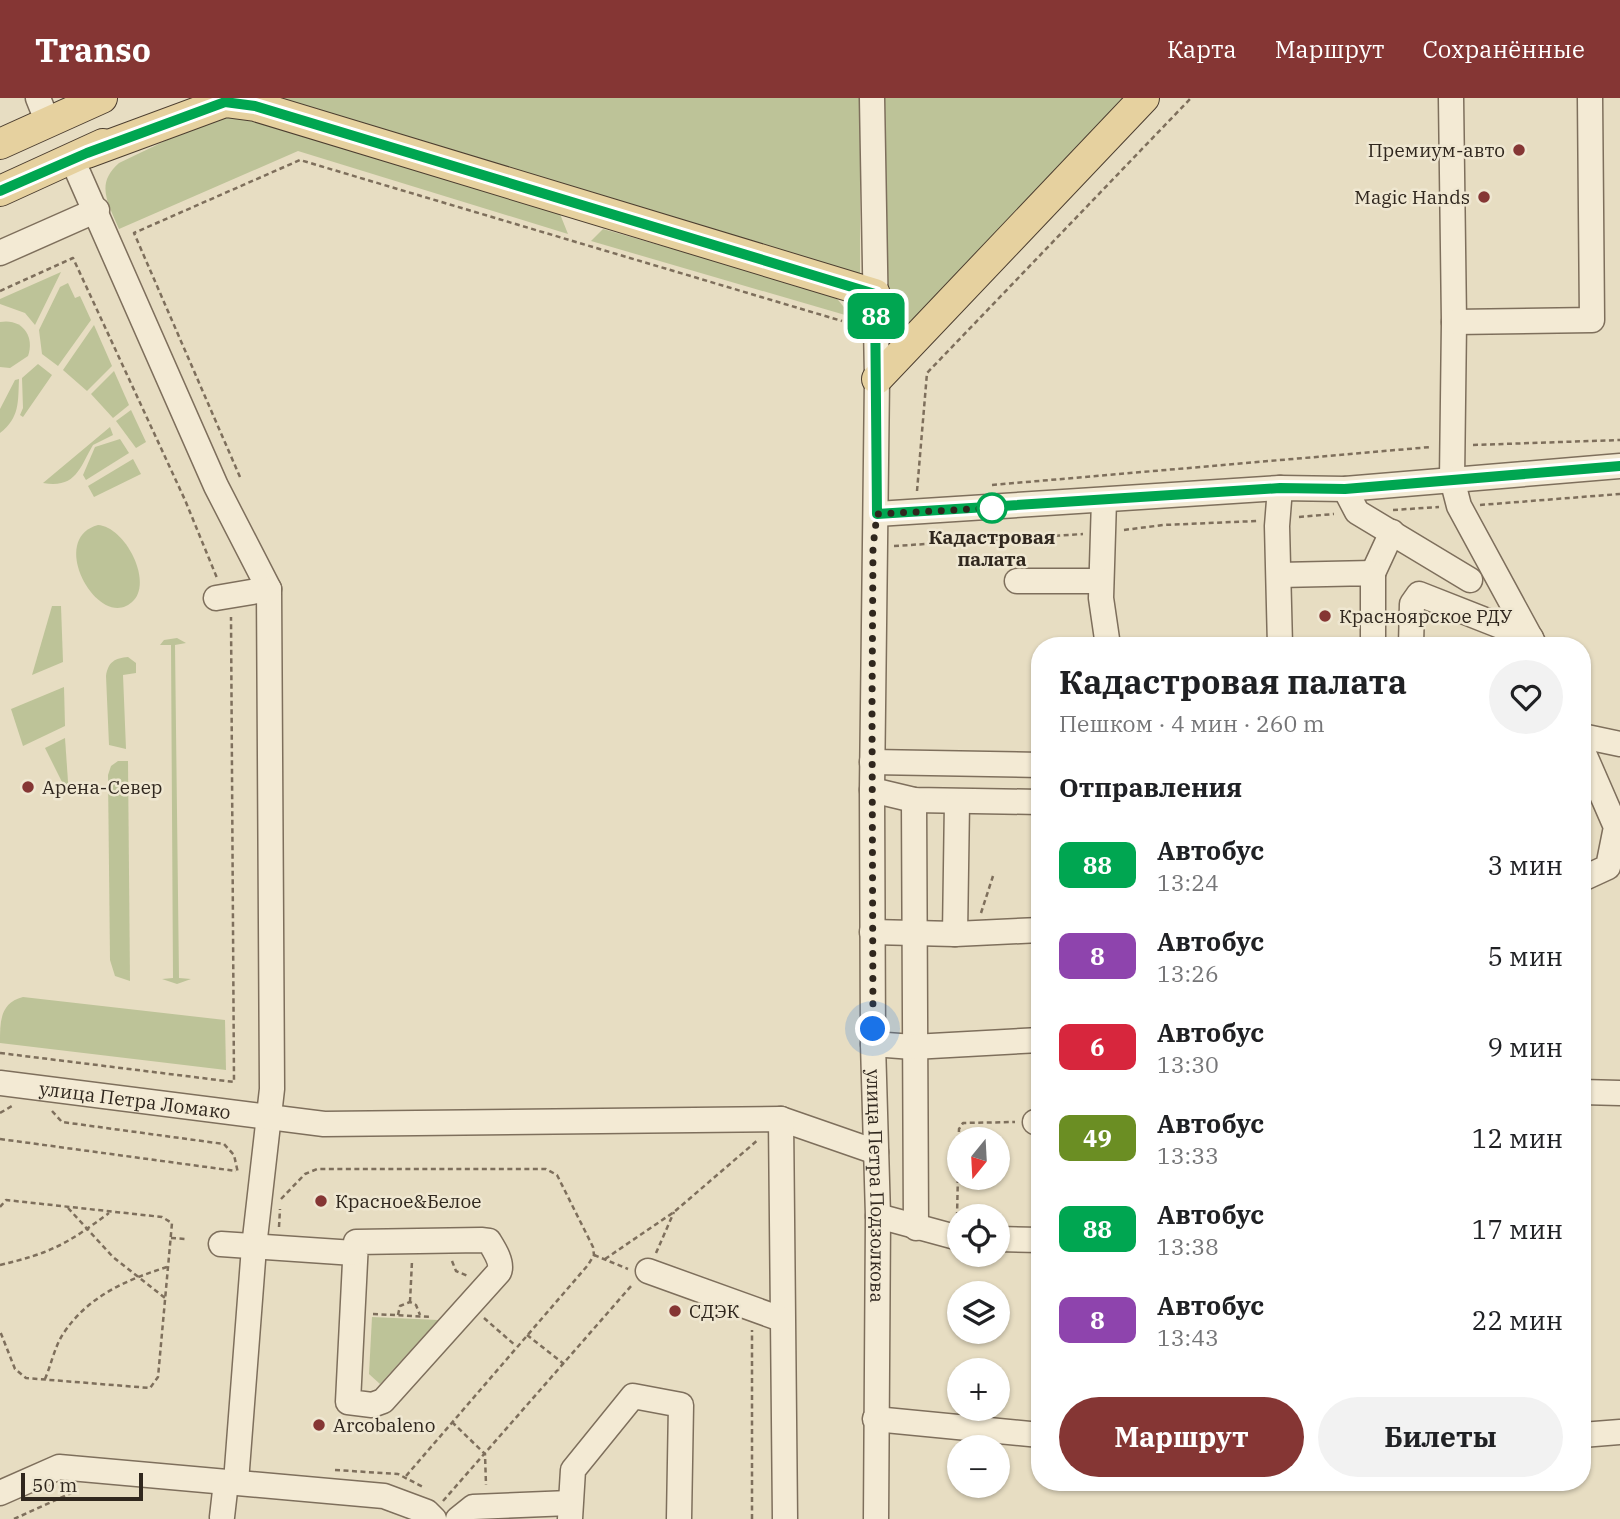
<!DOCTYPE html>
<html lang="ru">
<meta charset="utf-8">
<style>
body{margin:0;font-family:"IBM Plex Serif",serif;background:#f2f2f2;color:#202124;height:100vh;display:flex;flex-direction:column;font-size:26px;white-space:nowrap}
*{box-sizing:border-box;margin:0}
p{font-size:23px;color:#757577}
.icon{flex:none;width:38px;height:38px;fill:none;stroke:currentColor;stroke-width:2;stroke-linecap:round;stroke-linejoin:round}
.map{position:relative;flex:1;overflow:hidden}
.side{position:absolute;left:1031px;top:539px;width:560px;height:854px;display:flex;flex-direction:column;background:#fff;border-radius:28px;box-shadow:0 2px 5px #0004}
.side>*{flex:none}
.badge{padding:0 14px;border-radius:10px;font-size:24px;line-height:46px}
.needle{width:46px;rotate:198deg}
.controls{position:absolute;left:947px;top:1029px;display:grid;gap:14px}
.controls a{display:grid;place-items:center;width:63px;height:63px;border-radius:50%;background:#fff;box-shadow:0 2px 5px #0004;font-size:35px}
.scale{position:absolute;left:21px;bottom:18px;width:122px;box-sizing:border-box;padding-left:7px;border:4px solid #30271e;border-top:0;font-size:19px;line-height:24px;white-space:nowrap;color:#30271e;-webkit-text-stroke:5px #efe7d1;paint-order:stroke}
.you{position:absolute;width:35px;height:35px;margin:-18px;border:5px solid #fff;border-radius:50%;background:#1a73e8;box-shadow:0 0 0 10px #1a73e833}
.map>.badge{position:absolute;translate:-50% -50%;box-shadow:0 0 0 4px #fff}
h2{padding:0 28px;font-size:26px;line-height:63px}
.round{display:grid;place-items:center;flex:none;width:74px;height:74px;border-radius:37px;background:#f2f2f2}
.head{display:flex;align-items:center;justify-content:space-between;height:119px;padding:0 28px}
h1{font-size:33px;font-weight:800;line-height:52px}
.cta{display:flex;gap:14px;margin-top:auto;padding:14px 28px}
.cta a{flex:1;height:80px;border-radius:42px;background:#853634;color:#fff;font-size:28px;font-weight:800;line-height:80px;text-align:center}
.cta a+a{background:#f2f2f2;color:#202124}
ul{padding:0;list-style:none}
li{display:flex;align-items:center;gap:21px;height:91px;padding:0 28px}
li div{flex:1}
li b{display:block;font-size:26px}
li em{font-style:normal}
li .badge{min-width:77px;font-weight:700;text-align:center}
header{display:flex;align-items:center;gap:42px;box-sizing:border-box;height:98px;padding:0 35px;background:#853634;color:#fff}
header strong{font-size:33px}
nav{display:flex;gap:38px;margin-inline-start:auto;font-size:24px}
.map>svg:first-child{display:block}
.green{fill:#bdc398}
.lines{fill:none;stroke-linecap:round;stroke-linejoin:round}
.minor-casing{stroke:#7e6f5c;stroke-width:27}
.major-casing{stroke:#4c3e30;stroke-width:32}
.path{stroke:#7e6f5c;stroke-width:2.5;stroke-dasharray:5 3.5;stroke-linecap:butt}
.minor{stroke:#f3ead4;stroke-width:24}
.major{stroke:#e6d19f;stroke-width:30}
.line-casing{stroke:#fff;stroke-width:16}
.line{stroke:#00a651;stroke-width:10}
.walk{stroke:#30271e;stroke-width:7;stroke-dasharray:0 12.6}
.poi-dot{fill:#853634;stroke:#efe7d1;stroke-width:2.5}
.stop-dot{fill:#fff;stroke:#00a651;stroke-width:3.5}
.labels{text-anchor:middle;stroke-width:5;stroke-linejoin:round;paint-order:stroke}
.poi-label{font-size:19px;fill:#30271e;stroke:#efe7d1;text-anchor:start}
.stop-label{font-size:19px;font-weight:bold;fill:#30271e;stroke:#efe7d1}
.street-label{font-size:19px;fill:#30271e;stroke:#efe7d1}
</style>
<header>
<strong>Transo</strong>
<nav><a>Карта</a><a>Маршрут</a><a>Сохранённые</a></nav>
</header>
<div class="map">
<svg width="1620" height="1421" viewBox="0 0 1620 1421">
<rect width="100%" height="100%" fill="#e7ddc2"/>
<!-- green -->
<g class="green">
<polygon points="267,0 860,0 860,179"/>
<polygon points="880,0 1126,0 885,255"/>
<path d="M 231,18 L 255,22 L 560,116 L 568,136 L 298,53 L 119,131 C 108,105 95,86 119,65 L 215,19 Z"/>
<polygon points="603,131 834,197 852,219 591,143"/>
<polygon points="61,174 35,227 25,215 0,206 0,201"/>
<polygon points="68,185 75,200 80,198 91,222 58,268 42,256 39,232 60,189"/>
<path d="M 0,224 C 22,220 35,238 28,258 L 10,270 L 0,269 Z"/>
<polygon points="94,227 112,268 87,293 63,272"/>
<polygon points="38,266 52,277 23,319 20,317 23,310 22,280"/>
<polygon points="114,273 129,307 113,320 91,296"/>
<path d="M 19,281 C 18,303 20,320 0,335 L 0,311 L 15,282 Z"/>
<polygon points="131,312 146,344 136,350 116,323"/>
<path d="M 110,329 L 113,337 L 93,347 C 80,369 76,391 43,385 Z"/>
<polygon points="120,341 129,355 86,382 83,377 95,349"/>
<polygon points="133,361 141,376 94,399 88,388"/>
<path d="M 98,427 C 125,429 152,482 134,502 C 101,538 45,441 98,427 Z"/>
<polygon points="52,508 61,508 63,564 32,577"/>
<polygon points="177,540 186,545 175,547 179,880 191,881 177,886 162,881 173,880 171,547 160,547 164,542"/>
<path d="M 128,559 L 136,565 L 136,575 L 123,577 L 126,651 L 109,647 L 106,578 C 108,564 115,560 128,559 Z"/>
<polygon points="64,589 65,628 23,648 11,611"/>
<polygon points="65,640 69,698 45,650"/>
<polygon points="118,663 128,663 130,883 115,878 110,862 108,677 111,668"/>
<path d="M 23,899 L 225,922 L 226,972 L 0,945 C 0,923 0,905 23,899 Z"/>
<polygon points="372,1219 438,1222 380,1286 369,1276"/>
</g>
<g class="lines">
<defs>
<g id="minor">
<polyline points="38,0 48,25"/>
<path id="s1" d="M 872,0 L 877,281 L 872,692 L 873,946 L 878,1118 L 876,1421"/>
<polyline points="1451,0 1454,224 1452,381 1459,408 1535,548"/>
<polyline points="72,61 216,388 269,491 272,991 254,1149 236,1384"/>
<polyline points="0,155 97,112"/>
<polyline points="1454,224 1592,222 1590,0"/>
<polyline points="1345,391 1357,414 1470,482"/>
<polyline points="1104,402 1101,500 1108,548"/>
<polyline points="877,416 1280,390 1345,391 1620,368"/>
<polyline points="1373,475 1392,434"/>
<polyline points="1279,477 1373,475 1373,548"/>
<polyline points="1017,483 1101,483"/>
<polyline points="216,500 269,491"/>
<polyline points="1280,548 1277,428 1280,390"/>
<polyline points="1411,548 1412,506 1419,496 1531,540"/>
<polyline points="1582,638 1620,646"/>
<polyline points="1582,651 1616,729 1608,769 1582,781"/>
<polyline points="872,664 1040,667"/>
<polyline points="872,692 914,702 1040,704"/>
<polyline points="914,702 916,1130"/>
<polyline points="872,834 955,836 1040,832"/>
<polyline points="955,836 957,704"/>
<polyline points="873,946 913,949 1040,942"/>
<path id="s2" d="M 0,985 L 324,1026 L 781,1021 L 876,1054"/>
<polyline points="1582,994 1620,995"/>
<polyline points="781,1021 785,1421"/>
<polyline points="1035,1024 1040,1024"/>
<polyline points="878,1118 959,1140"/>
<polyline points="998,1141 1040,1142"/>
<path d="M 481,1142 L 489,1143 C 494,1151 503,1165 499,1174 L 383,1303 L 372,1307 L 348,1304 L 356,1144 Z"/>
<polyline points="221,1146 354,1155"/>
<polyline points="648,1173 781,1221"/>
<polyline points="875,1321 1040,1337"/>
<polyline points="1582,1337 1620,1334"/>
<polyline points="0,1395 59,1369 384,1398 427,1414 434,1421"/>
<polyline points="222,1419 226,1384"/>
<polyline points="458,1421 473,1409 570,1405"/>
<polyline points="570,1421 573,1372 633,1298 681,1307 679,1421"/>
</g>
<g id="major">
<polyline points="0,46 102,0"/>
<polyline points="87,55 225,4 255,8 875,196"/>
<polyline points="0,93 103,46"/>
<polyline points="877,281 1144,0"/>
</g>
</defs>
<!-- minor casing -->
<use href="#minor" class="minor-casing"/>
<!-- major casing -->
<use href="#major" class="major-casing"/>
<!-- path -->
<g class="path">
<polyline points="0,193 73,160 185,402 217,480"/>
<polyline points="1473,347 1620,342"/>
<polyline points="240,379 134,135 300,62 842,223"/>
<polyline points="992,387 1431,349"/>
<polyline points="917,393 927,275 1191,0"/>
<polyline points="1480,407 1620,396"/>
<polyline points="1393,412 1439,409"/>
<polyline points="1299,419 1334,416"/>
<polyline points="1124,432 1163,427 1257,423"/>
<polyline points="894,448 1083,436"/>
<polyline points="981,815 993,778"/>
<polyline points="0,955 234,984 231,519"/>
<polyline points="52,1013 62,1024 224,1046 234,1057 238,1075"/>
<polyline points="0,1015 12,1008"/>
<polyline points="0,1041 236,1073"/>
<polyline points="281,1101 305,1076 317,1071 546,1071 557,1077 593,1149 594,1157 588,1167 406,1378"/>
<polyline points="0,1109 6,1102 162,1119 172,1125 158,1279 150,1290 26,1280 15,1271 0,1233"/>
<polyline points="68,1110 113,1159 165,1200"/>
<polyline points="957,1119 959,1031 963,1025 1015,1024"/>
<polyline points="279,1129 280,1111"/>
<polyline points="171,1140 185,1141"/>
<polyline points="656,1155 674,1114"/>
<polyline points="594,1157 628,1171"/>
<polyline points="605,1161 674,1114 759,1041"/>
<polyline points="452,1163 456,1173 468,1178"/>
<path d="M 0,1167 C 51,1155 67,1146 109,1115"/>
<polyline points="410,1204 412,1163"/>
<polyline points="373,1216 432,1219"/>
<polyline points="398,1217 400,1208 410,1204 416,1207 420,1217"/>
<polyline points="484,1220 516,1248"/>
<polyline points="527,1237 564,1266"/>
<path d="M 45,1281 C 51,1267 55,1248 63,1236 C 88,1198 126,1182 167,1169"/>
<polyline points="452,1324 485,1356 486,1387"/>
<polyline points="335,1372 398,1376 423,1389"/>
<polyline points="443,1403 632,1187"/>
<polyline points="14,1421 78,1392"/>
<polyline points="752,1421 752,1232"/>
</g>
<!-- minor -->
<use href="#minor" class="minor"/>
<!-- major -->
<use href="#major" class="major"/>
</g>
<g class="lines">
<defs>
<polyline id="line" points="0,93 87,55 225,4 255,8 875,196 877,416 1280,390 1345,391 1620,368"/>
</defs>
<!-- line casing -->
<use href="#line" class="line-casing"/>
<!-- line -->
<use href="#line" class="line"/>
<!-- walk -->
<polyline class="walk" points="873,931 872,610 873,449 877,416 992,410"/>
</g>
<!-- markers -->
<g class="poi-dot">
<circle cx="1519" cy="52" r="7"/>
<circle cx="1484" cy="99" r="7"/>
<circle cx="1325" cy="518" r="7"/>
<circle cx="28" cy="689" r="7"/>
<circle cx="321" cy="1103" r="7"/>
<circle cx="675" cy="1213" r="7"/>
<circle cx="319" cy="1327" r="7"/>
</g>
<circle class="stop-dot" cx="992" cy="410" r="14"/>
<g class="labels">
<!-- poi labels -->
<g class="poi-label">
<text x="1505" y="59" text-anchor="end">Премиум-авто</text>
<text x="1470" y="106" text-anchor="end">Magic Hands</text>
<text x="1339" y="525">Красноярское РДУ</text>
<text x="42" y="696">Арена-Север</text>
<text x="335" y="1110">Красное&amp;Белое</text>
<text x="689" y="1220">СДЭК</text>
<text x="333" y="1334">Arcobaleno</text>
</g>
<!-- stop labels -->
<g class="stop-label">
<text x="992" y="446">Кадастровая<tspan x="992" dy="22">палата</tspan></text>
</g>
<!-- street labels -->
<g class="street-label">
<text dy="7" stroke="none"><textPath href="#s2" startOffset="136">улица Петра Ломако</textPath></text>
<text dy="7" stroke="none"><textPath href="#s1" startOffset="1088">улица Петра Подзолкова</textPath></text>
</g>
</g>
</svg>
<div class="controls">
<a><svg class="needle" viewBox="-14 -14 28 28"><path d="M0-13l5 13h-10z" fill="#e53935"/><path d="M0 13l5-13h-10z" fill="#757577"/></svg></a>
<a><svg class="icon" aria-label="locate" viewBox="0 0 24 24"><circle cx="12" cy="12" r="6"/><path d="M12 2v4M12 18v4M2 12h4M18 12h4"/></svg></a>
<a><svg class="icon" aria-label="layers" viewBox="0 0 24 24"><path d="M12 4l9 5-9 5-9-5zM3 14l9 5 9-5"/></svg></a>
<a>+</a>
<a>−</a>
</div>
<div class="scale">50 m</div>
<div class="you" style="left:873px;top:931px"></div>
<b class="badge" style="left:876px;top:218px;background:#00a651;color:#fff">88</b>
<section class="side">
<div class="head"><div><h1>Кадастровая палата</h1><p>Пешком · 4 мин · 260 m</p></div><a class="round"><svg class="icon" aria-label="heart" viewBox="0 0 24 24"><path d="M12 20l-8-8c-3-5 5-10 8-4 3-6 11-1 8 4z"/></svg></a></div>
<h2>Отправления</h2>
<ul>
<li><span class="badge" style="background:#00a651;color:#fff">88</span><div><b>Автобус</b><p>13:24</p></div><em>3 мин</em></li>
<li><span class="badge" style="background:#8e44ad;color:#fff">8</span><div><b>Автобус</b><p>13:26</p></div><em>5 мин</em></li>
<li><span class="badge" style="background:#d7263d;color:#fff">6</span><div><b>Автобус</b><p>13:30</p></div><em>9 мин</em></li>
<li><span class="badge" style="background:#6b8e23;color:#fff">49</span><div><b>Автобус</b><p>13:33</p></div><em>12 мин</em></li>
<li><span class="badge" style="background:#00a651;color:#fff">88</span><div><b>Автобус</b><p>13:38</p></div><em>17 мин</em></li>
<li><span class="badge" style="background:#8e44ad;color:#fff">8</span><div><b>Автобус</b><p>13:43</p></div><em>22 мин</em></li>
</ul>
<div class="cta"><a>Маршрут</a><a>Билеты</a></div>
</section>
</div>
